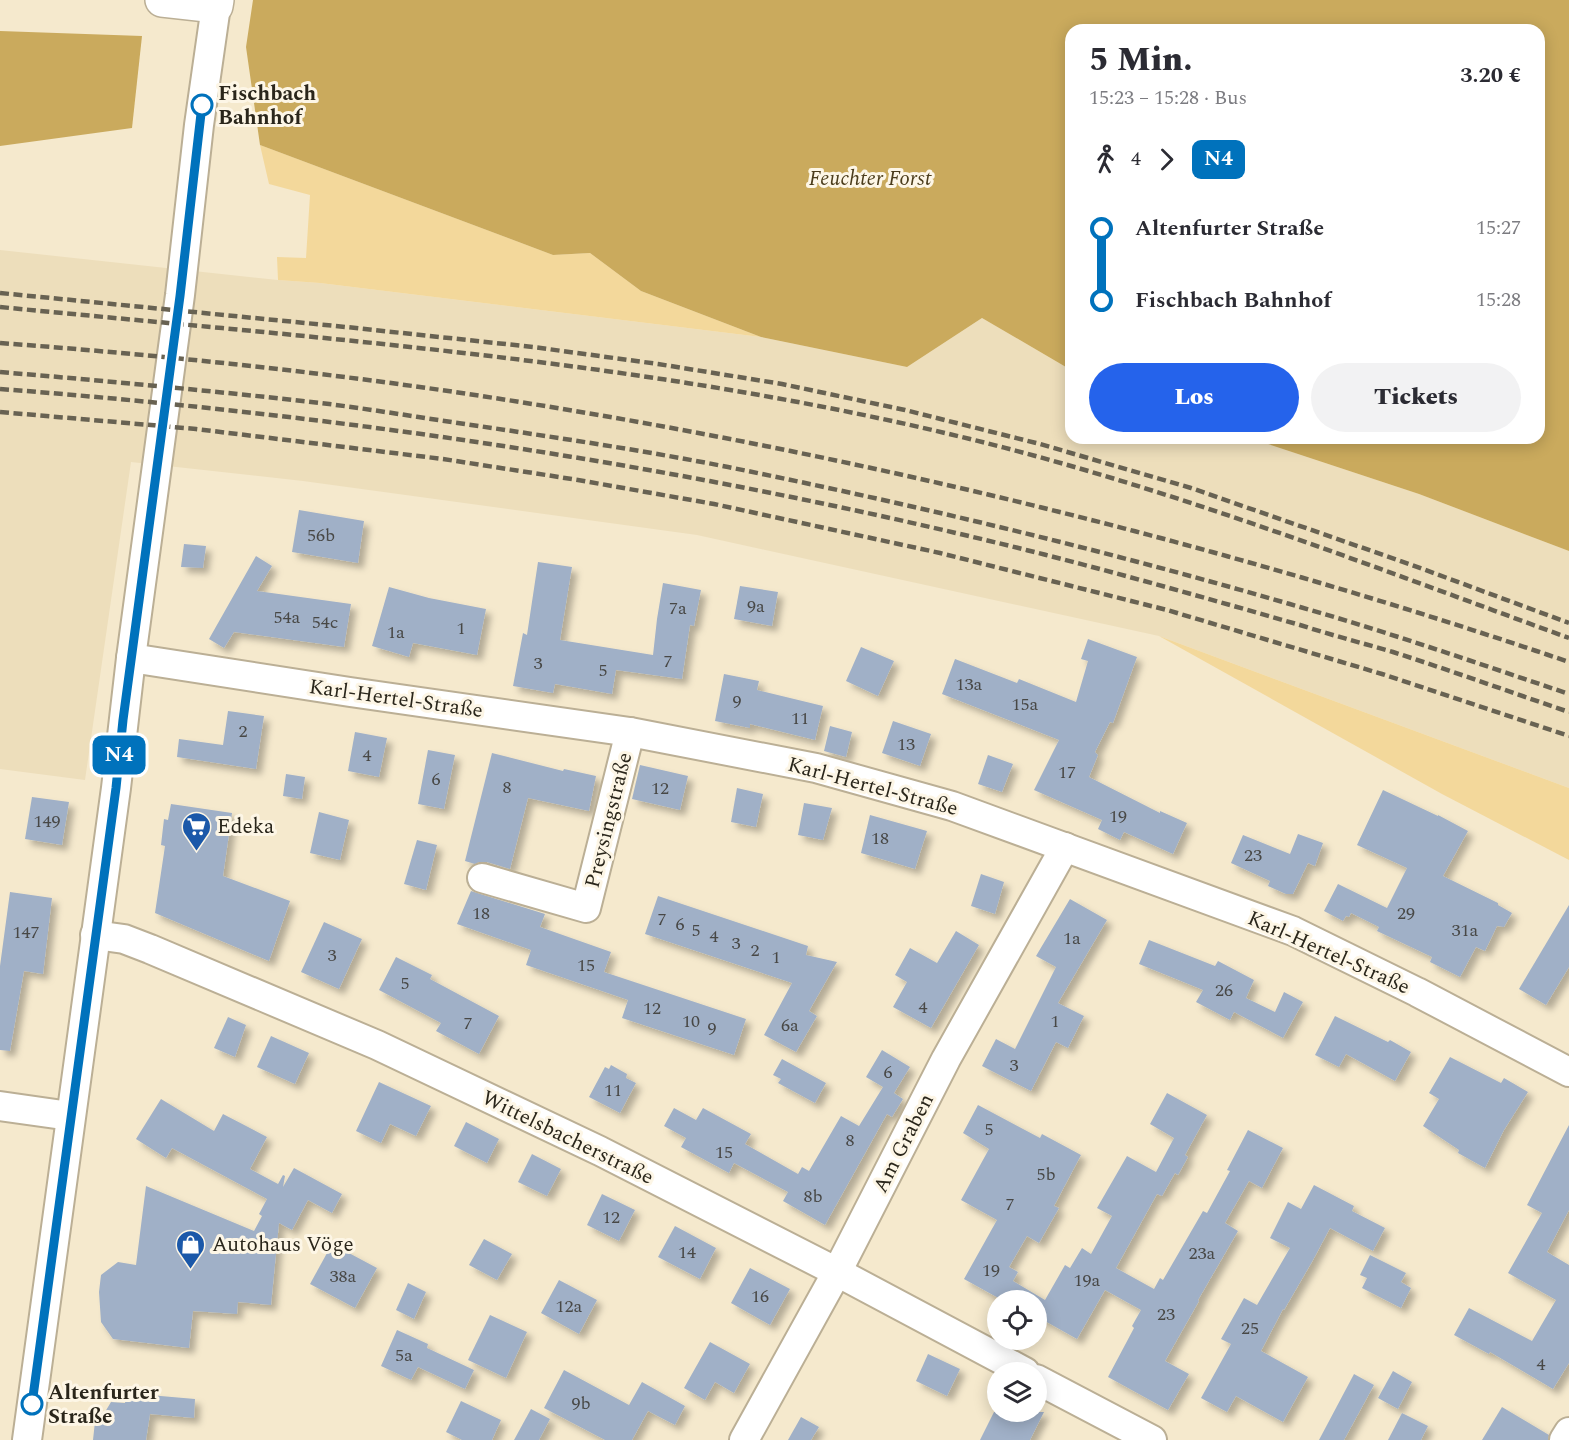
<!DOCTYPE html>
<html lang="de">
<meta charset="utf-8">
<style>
body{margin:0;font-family:Spectral,serif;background:#f2f2f3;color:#2b2b33;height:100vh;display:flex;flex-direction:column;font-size:22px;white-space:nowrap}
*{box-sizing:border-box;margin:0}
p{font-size:20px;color:#7c7c81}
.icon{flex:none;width:33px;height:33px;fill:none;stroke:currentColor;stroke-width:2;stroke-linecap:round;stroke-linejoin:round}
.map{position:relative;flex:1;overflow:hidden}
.drawer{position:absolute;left:1065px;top:24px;width:480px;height:420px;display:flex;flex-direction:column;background:#fff;border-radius:18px;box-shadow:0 3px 15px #0003}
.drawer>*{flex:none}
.badge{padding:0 12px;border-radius:9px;font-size:21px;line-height:39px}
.fabs{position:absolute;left:987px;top:1290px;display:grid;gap:12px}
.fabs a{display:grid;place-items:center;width:60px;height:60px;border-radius:50%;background:#fff;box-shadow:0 3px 15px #0003;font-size:30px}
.map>.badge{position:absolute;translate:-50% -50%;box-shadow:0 0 0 3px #fff}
.legs{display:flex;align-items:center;gap:9px;height:66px;padding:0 24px;font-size:20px}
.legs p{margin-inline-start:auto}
.summary{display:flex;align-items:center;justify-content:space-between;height:102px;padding:0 24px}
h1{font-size:33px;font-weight:800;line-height:45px}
.action{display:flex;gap:12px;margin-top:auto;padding:12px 24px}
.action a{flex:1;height:69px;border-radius:36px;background:#2563eb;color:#fff;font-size:24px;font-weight:800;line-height:69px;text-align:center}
.action a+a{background:#f2f2f3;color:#2b2b33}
ul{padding:0 24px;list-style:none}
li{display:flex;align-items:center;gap:21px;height:72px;font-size:22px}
li i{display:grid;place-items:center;width:9px;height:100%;margin:0 8px;background:currentColor}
li i::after{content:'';width:15px;height:15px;margin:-8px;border:4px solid;border-radius:50%;background:#fff}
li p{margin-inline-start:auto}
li:first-child i{background:linear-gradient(#0000 50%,currentColor 0)}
li:last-child i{background:linear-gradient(currentColor 50%,#0000 0)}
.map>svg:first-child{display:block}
.built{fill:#eddebb}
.green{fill:#f3d89b}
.forest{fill:#caaa5d}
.building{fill:#a0b0c7;filter:url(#shadow)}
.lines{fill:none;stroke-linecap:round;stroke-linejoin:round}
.minor-casing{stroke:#bbaf95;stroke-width:32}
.major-casing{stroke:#bbaf95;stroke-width:36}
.minor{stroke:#fff;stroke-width:28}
.major{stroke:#fff;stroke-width:33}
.rail{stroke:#686252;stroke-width:4.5;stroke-dasharray:9 4.5;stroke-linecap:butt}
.line-1-casing{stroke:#fff;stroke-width:14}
.line-1{stroke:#0072bc;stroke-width:9}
.stop-1-dot{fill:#fff;stroke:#0072bc;stroke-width:3}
.labels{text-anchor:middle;stroke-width:6;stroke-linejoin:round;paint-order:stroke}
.number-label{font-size:18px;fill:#484846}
.stop-label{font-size:21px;font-weight:bold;fill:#2a261b;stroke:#fdf6e6;text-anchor:start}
.park-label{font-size:21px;font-style:italic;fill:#4b3c1b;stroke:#fdf6e6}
.street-label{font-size:21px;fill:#2a261b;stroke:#fdf6e6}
.poi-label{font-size:21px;fill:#2a261b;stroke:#fdf6e6;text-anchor:start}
</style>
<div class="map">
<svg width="1569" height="1440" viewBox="0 0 1569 1440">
<defs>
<filter id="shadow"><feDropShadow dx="5.5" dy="5.5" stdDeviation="3" flood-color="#0004"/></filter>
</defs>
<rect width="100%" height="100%" fill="#f5e9cd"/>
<!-- built -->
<polygon class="built" points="0,250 278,280 320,283 761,337 907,367 982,318 1071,370 1071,438 1250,438 1419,494 1569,551 1569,788 1159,636 697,535 303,481 131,462 85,780 0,769"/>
<!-- green -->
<g class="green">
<polygon points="260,145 553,255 590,253 641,291 761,337 320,283 278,280 277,257 306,258 310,195 269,184"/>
<polygon points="1159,636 1569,788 1569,860 1442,794"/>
</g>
<!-- forest -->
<g class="forest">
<polygon points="253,0 1569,0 1569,551 1419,494 1250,438 1539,438 1539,30 1071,30 1071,370 982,318 907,367 761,337 641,291 590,253 553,255 260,145 246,47"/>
<polygon points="0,31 142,36 132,128 0,146"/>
</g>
<!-- building -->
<g class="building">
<polygon points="299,510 364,521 358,563 292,552"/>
<polygon points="184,544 206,546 203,568 181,567"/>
<polygon points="256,556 272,566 257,591 351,604 344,647 234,632 224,648 209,639"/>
<polygon points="538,562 572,567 560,640 653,655 657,619 663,583 701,590 694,626 690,625 682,679 616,670 612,694 555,684 553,693 513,686 523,633 527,635"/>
<polygon points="740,586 778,592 772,626 734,619"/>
<polygon points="389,587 429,598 486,609 477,655 413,643 409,657 372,646"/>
<polygon points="1088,639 1137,657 1113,723 1110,722 1095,752 1098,755 1089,777 1160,813 1160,811 1187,823 1173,854 1124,832 1120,840 1098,829 1102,820 1034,790 1059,740 942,694 955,659 1017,683 1019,679 1076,702 1088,661 1081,659"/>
<polygon points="861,647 894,661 878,696 846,681"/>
<polygon points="724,674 759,681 757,690 823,706 815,740 750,724 750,728 715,721"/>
<polygon points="228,711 264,716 256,769 177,757 179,739 223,745"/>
<polygon points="893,721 931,734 920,766 882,753"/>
<polygon points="830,726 852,732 846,757 824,751"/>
<polygon points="355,732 387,738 379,777 348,771"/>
<polygon points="428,750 455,755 444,809 418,804"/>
<polygon points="492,753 563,771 564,769 596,776 589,811 528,798 510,869 487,862 479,862 475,864 465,861"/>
<polygon points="988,755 1013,764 1002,792 978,784"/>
<polygon points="640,765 688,776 680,810 632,799"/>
<polygon points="286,774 305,777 302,799 283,796"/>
<polygon points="737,788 763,794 756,827 731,822"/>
<polygon points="1383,790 1438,816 1438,815 1468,831 1443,876 1498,903 1498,905 1512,913 1504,927 1497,926 1485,951 1476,947 1460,977 1430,962 1432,957 1377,931 1379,927 1351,913 1349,917 1346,916 1343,921 1324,911 1338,884 1387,908 1407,868 1357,845"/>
<polygon points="32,797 69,802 62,845 25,839"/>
<polygon points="804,803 832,808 823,840 798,835"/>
<polygon points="171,804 232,813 223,876 290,901 269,961 155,913 165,846 161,845 164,819 168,820"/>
<polygon points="319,812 349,820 340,860 310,853"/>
<polygon points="870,815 927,831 915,869 861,853"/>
<polygon points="1298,834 1323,843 1315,866 1308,863 1293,894 1286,894 1268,886 1270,881 1231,863 1243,835 1290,854"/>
<polygon points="417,840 437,845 426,890 404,884"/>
<polygon points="981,874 1004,882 995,914 971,906"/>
<polygon points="471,891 545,914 540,927 611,952 604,972 746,1019 734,1055 622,1018 628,1000 526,965 531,950 457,924"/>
<polygon points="10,892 52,898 43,974 24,971 10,1051 0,1050 0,966"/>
<polygon points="658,896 808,946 806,955 837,962 809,1011 817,1016 796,1052 764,1035 792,983 645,934"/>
<polygon points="1070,899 1107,920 1058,1003 1084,1016 1068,1048 1056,1042 1031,1091 982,1066 996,1039 1015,1049 1056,967 1036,956"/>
<polygon points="1569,905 1569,967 1546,1005 1519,989"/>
<polygon points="324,922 362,939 339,989 301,972"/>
<polygon points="956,931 979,945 931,1028 893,1007 907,982 895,975 910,948 937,963"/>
<polygon points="1149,940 1215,966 1218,961 1254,980 1246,998 1275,1012 1284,992 1303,1002 1283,1038 1234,1012 1230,1020 1196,1002 1203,990 1139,964"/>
<polygon points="396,957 432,975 430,979 499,1016 479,1054 436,1031 441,1023 379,990"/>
<polygon points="1335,1016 1388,1042 1390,1040 1411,1052 1395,1081 1346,1054 1339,1067 1315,1055"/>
<polygon points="228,1017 246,1025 235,1057 214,1048"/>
<polygon points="271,1036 309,1053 295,1084 257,1067"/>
<polygon points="882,1050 910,1067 894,1093 903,1099 892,1117 887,1114 825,1225 783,1201 788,1192 734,1163 729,1173 681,1147 686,1138 664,1126 674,1108 696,1120 703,1108 751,1134 745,1144 798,1174 802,1167 809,1171 841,1116 859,1126 883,1087 866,1077"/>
<polygon points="1450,1057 1501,1083 1504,1078 1528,1092 1504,1130 1485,1168 1458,1153 1459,1150 1423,1126 1439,1099 1429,1093"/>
<polygon points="782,1059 826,1083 815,1103 778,1083 781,1079 773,1075"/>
<polygon points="611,1065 627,1074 626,1078 636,1083 620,1113 589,1097 605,1067 609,1069"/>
<polygon points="379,1082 431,1106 416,1136 390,1124 381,1143 356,1131"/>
<polygon points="1167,1093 1207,1115 1185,1155 1188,1157 1178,1175 1175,1173 1162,1196 1157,1194 1116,1268 1154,1289 1160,1278 1163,1280 1203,1211 1207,1213 1230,1171 1227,1170 1248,1130 1283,1148 1262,1188 1249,1181 1225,1223 1238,1231 1198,1300 1199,1301 1165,1361 1189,1374 1168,1410 1108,1377 1134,1328 1132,1326 1141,1310 1105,1290 1077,1339 1036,1316 1036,1300 1002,1300 964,1279 997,1220 961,1200 989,1149 963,1133 978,1105 1040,1138 1042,1134 1081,1155 1054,1206 1059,1208 1039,1243 1027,1236 1009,1267 1018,1272 1013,1281 1045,1300 1065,1265 1070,1268 1082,1248 1091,1254 1112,1216 1097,1208 1127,1156 1156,1172 1174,1138 1150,1124"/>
<polygon points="161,1099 214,1131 223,1114 267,1137 250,1169 278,1184 283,1175 285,1176 283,1187 294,1168 342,1194 332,1213 308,1200 292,1230 279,1223 271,1305 238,1302 237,1314 193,1311 189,1348 113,1339 101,1322 99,1292 101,1275 118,1262 136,1265 146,1186 254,1231 262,1216 259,1214 267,1199 172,1148 166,1158 136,1139"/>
<polygon points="466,1122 499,1139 487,1163 454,1146"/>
<polygon points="1569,1125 1569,1210 1547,1252 1569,1265 1569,1363 1553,1389 1490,1352 1489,1354 1454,1335 1469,1308 1532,1341 1556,1300 1508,1273 1542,1213 1527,1205"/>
<polygon points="532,1154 561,1169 547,1196 518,1182"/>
<polygon points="1314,1185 1354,1206 1352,1211 1385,1228 1373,1251 1330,1228 1313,1260 1284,1310 1283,1309 1261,1351 1308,1377 1283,1422 1236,1396 1227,1412 1201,1398 1231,1344 1221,1339 1244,1298 1257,1305 1290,1248 1270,1238 1288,1202 1301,1209"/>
<polygon points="602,1194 635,1210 619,1241 587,1225"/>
<polygon points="675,1226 716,1248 700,1279 658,1257"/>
<polygon points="484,1239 512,1254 497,1280 469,1265"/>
<polygon points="332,1244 377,1268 355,1308 310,1284"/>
<polygon points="1370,1255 1406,1273 1401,1282 1411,1288 1401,1308 1362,1288 1367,1278 1360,1275"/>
<polygon points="750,1268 790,1289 770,1325 731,1303"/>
<polygon points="559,1280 597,1300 579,1334 541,1313"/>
<polygon points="408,1283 426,1292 414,1319 396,1310"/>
<polygon points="490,1315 527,1332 506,1378 468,1360"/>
<polygon points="397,1330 428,1344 427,1348 474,1370 465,1389 418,1367 411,1380 381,1366"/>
<polygon points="710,1342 750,1364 734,1393 715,1382 705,1400 684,1388"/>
<polygon points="928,1354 960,1369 947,1396 916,1381"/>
<polygon points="564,1370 629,1405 642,1382 685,1406 675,1425 648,1411 632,1440 605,1440 544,1408"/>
<polygon points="1393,1371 1412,1382 1398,1409 1378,1398"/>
<polygon points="1354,1374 1374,1385 1344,1440 1319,1440"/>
<polygon points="127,1391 149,1393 149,1395 195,1399 194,1418 150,1414 146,1440 93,1440 96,1412 105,1412 111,1402 125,1403"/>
<polygon points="461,1401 501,1420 492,1440 462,1440 446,1432"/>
<polygon points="1502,1407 1549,1435 1548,1440 1482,1440"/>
<polygon points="531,1409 550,1419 539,1440 514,1440"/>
<polygon points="994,1412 1044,1412 1030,1440 980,1440"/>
<polygon points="1402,1413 1428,1426 1421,1440 1388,1440"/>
<polygon points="801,1417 819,1427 811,1440 788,1440"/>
</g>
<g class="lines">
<defs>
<g id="minor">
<polyline points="131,658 350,692 630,732 816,768 952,806 1293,931 1417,992 1569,1072"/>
<polyline points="482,878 586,908 630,732"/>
<polyline points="95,935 124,939 150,949 377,1045 600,1151 837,1272 1025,1372"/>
<polyline points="0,1106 70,1116"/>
<polyline points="1036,1379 1152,1440"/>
<polyline points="27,1440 116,788 131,658 180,295 199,125 216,6"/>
<polyline points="744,1440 837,1272 946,1059 1065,847"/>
<polyline points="1564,1440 1569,1432"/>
</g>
<polyline id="major" points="162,0 216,6 217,0"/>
</defs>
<!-- minor casing -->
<use href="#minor" class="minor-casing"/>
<!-- major casing -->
<use href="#major" class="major-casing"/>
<!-- minor -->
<use href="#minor" class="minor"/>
<!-- major -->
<use href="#major" class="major"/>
<!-- rail -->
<g class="rail">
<polyline points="0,293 346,327 533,347 658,364 782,384 905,410 1040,444 1191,488 1412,565 1569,623"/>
<path d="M 0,307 C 325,339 652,361 970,439 C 1174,489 1371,566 1569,638"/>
<path d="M 0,343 C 147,354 295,369 441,390 C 825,446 1202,537 1569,662"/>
<path d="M 0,372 C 107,381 214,391 321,403 C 369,409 417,417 465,424 C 553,437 641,450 728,467 C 921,506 1112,552 1300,607 C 1391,633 1480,664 1569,694"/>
<path d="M 0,389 C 327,414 653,461 973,537 C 1083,563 1192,594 1300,625 C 1331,635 1362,643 1393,652 C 1452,671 1510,692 1569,712"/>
<polyline points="0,412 196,429 443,459 578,480 714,504 940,553 1167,610 1382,674 1569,736"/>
</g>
</g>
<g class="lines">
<defs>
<polyline id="line-1" points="32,1404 116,788 123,720 180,296 202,105"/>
</defs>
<!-- line-1 casing -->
<use href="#line-1" class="line-1-casing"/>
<!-- line-1 -->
<use href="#line-1" class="line-1"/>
</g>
<!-- icons -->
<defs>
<symbol id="supermarket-pin" viewBox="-11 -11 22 30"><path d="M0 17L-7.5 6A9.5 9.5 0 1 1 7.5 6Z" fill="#1b58a9" stroke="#fdf6e6"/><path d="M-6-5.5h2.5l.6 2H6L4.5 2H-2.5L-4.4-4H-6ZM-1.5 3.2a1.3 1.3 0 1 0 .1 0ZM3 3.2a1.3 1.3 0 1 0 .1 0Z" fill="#fff"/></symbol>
<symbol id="shop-pin" viewBox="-11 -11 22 30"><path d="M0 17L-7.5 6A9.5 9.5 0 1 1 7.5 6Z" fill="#1b58a9" stroke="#fdf6e6"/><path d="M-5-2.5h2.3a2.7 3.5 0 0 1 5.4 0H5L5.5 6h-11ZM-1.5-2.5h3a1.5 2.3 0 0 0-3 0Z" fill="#fff"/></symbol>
</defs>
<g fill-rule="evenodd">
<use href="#supermarket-pin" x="180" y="810" width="33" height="45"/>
<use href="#shop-pin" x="174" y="1228" width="33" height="45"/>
</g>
<!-- markers -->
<g class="stop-1-dot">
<circle cx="202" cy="105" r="10"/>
<circle cx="32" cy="1404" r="10"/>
</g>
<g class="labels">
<!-- number labels -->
<g class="number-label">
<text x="321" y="541">56b</text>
<text x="756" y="612">9a</text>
<text x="678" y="614">7a</text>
<text x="287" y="623">54a</text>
<text x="325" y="628">54c</text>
<text x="461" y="634">1</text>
<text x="396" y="638">1a</text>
<text x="668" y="667">7</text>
<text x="538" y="669">3</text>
<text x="603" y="676">5</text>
<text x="969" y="690">13a</text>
<text x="737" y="707">9</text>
<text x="1025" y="710">15a</text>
<text x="800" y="724">11</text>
<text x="243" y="737">2</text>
<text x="906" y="750">13</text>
<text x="367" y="761">4</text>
<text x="1067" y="778">17</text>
<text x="436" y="785">6</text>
<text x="507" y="793">8</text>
<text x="660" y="794">12</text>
<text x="1118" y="822">19</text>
<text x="47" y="827">149</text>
<text x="880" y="844">18</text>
<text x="1253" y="861">23</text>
<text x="481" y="919">18</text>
<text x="1406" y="919">29</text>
<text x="662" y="925">7</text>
<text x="680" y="930">6</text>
<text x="696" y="936">5</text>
<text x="1465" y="936">31a</text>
<text x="26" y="938">147</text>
<text x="714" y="942">4</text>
<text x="1072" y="944">1a</text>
<text x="736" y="949">3</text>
<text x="755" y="956">2</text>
<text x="332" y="961">3</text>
<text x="776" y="963">1</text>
<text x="586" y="971">15</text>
<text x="405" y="989">5</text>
<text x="1224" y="996">26</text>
<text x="923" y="1013">4</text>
<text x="652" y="1014">12</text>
<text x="691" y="1027">10</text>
<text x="1055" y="1027">1</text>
<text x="468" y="1029">7</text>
<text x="790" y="1031">6a</text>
<text x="712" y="1034">9</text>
<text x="1014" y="1071">3</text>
<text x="888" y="1078">6</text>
<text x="613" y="1096">11</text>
<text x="989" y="1135">5</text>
<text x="850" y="1146">8</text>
<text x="724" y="1158">15</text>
<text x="1046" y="1180">5b</text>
<text x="813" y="1202">8b</text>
<text x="1010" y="1210">7</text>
<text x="611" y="1223">12</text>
<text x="687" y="1258">14</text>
<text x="1202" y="1259">23a</text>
<text x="991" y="1276">19</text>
<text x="343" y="1282">38a</text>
<text x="1087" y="1286">19a</text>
<text x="760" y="1302">16</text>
<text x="569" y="1312">12a</text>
<text x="1166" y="1320">23</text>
<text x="1250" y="1334">25</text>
<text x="404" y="1361">5a</text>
<text x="1541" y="1370">4</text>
<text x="581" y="1409">9b</text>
</g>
<!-- stop labels -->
<g class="stop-label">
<text x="218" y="100">Fischbach<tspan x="218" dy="24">Bahnhof</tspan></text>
<text x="48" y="1399">Altenfurter<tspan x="48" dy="24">Straße</tspan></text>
</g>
<!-- park labels -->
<g class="park-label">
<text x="870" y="185">Feuchter Forst</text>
</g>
<!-- street labels -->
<g class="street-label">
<text transform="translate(396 698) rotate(8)" y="7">Karl-Hertel-Straße</text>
<text transform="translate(873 786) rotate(15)" y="7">Karl-Hertel-Straße</text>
<text transform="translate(608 820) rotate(-76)" y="7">Preysingstraße</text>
<text transform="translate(1329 952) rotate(24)" y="7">Karl-Hertel-Straße</text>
<text transform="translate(568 1137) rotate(26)" y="7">Wittelsbacherstraße</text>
<text transform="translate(903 1143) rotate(-63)" y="7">Am Graben</text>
</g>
<!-- poi labels -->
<g class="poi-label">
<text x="217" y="833">Edeka</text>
<text x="212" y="1251">Autohaus Vöge</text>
</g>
</g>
</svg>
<div class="fabs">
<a><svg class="icon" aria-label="locate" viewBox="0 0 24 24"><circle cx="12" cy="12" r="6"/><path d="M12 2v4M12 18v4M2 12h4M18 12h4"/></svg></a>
<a><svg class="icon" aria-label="layers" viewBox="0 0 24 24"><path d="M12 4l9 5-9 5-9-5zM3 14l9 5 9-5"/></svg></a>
</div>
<b class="badge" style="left:119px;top:755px;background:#0072bc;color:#fff">N4</b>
<section class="drawer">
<div class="summary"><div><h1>5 Min.</h1><p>15:23 – 15:28 · Bus</p></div><b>3.20 €</b></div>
<div class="legs"><svg class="icon" aria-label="walk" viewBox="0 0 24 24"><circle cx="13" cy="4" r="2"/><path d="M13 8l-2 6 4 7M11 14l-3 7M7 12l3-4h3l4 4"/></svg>4<svg class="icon" aria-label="forward" viewBox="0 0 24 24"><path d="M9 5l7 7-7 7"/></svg><b class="badge" style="background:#0072bc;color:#fff">N4</b></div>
<ul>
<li><i style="color:#0072bc"></i><b>Altenfurter Straße</b><p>15:27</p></li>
<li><i style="color:#0072bc"></i><b>Fischbach Bahnhof</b><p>15:28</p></li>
</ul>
<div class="action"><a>Los</a><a>Tickets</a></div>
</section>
</div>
